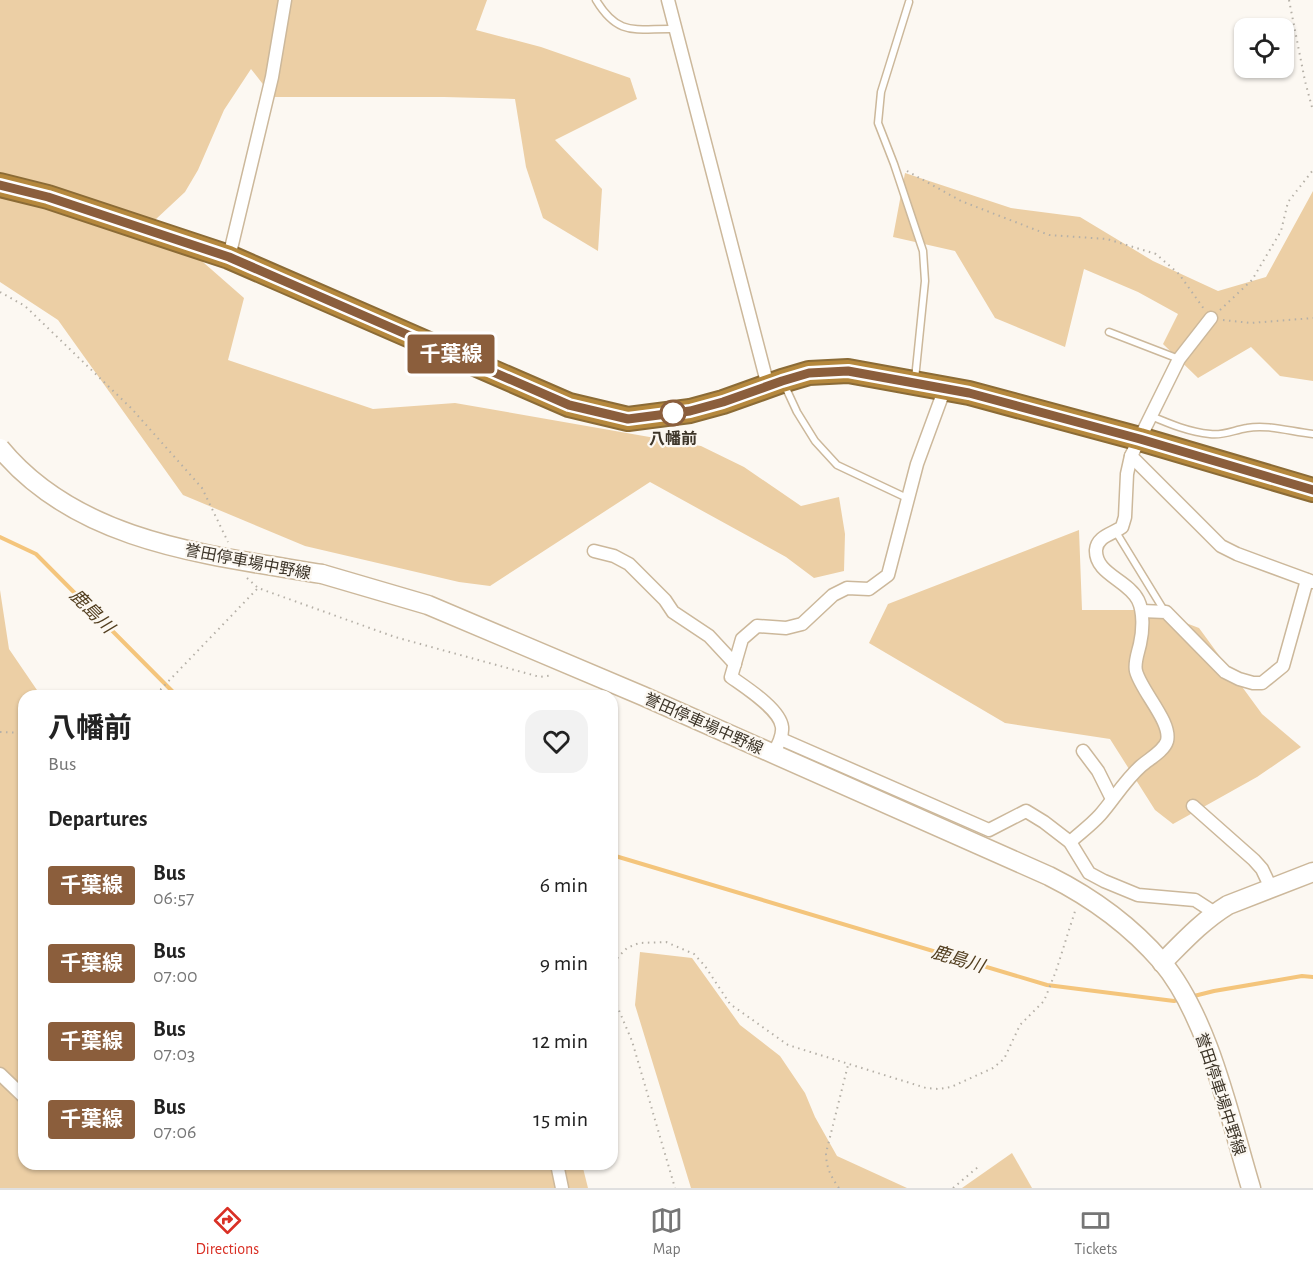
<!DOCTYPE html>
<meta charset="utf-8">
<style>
body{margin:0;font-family:"Alegreya Sans","Noto Sans JP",sans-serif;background:#f2f2f2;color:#222;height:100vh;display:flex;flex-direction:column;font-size:22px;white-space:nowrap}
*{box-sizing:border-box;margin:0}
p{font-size:20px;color:#767676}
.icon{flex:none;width:33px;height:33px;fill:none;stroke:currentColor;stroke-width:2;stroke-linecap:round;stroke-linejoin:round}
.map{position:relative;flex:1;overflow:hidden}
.sheet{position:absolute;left:18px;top:690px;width:600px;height:480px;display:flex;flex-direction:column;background:#fff;border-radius:18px;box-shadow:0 2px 4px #0004}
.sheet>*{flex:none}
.badge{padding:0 12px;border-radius:4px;font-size:21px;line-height:39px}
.controls{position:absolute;left:1234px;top:18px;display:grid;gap:12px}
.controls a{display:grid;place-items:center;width:60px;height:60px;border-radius:12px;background:#fff;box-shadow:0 2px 4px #0004;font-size:30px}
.map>.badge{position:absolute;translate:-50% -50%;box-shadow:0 0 0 3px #fff}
h2{padding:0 30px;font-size:22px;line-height:54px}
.round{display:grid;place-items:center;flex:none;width:63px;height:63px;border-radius:18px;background:#f2f2f2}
.summary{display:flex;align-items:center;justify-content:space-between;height:102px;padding:0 30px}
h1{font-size:28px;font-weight:700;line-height:45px}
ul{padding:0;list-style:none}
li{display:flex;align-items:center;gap:18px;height:78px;padding:0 30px}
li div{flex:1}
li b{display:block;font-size:22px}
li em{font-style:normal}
li .badge{min-width:66px;font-weight:700;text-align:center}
.menu{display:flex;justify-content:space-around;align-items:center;height:84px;border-top:2px solid #e0e0e0;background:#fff;font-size:16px;color:#767676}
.menu a{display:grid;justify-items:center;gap:3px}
.menu .selected{color:#d93025}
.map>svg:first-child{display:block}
.green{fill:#eccfa5}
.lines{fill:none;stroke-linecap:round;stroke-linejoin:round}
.stream{stroke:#f4c57c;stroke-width:4}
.lane-casing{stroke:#ccb89b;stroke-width:9}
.street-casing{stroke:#ccb89b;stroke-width:15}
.secondary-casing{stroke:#ccb89b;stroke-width:21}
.highway-casing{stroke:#8b6b36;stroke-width:26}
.path{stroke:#b5b0a7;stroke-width:2;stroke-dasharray:1.5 4.5;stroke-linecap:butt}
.lane{stroke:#fff;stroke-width:6}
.street{stroke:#fff;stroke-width:12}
.secondary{stroke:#fff;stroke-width:18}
.highway{stroke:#b5883d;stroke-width:22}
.secondary-bridge-casing{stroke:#ccb89b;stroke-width:21;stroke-linecap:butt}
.secondary-bridge{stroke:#fff;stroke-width:18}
.line-casing{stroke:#fff;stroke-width:14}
.line{stroke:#8b5e3c;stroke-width:9}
.stop-dot{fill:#fff;stroke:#8b5e3c;stroke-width:3}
.labels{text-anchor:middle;stroke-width:4.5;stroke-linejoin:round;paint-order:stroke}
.stop-label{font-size:16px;font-weight:bold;fill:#3d3529;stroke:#fcf8f2}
.street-label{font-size:16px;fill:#3d3529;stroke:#fcf8f2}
.water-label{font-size:18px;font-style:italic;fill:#523e1f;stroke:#fcf8f2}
</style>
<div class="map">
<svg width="1313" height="1188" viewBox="0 0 1313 1188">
<rect width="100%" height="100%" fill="#fcf8f2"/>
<!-- green -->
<g class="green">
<polygon points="0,0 487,0 476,30 541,47 630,78 637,99 555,140 602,189 598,251 543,218 526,167 515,99 444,97 273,97 251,69 224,110 198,170 185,192 155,220 244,298 228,360 373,409 455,403 701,446 744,467 801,506 839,497 845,534 844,571 814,578 786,557 650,482 490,586 459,582 305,546 183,495 58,320 0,282"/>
<polygon points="905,173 1011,208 1080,217 1153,261 1218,291 1266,277 1313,191 1313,381 1280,376 1251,347 1198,378 1163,344 1178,314 1138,292 1084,269 1065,347 995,318 955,251 893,237"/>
<polygon points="1079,530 1082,610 1152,610 1199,628 1262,714 1301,747 1257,777 1173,824 1155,810 1110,739 1005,723 869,643 888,604"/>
<polygon points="0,590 9,649 39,693 69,696 24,696 24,1164 582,1164 588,1188 0,1188"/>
<polygon points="640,952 692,958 740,1025 780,1056 805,1093 815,1117 837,1156 907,1188 691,1188 635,1005"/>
<polygon points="1012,1153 1032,1188 962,1188"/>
</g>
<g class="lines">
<!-- stream -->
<g class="stream">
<polyline points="0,537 36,554 177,696"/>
<polyline points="612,855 1047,985 1174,1001 1180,999"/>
<polyline points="1190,997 1214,991 1302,976 1313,977"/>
</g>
<defs>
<g id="lane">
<path d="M 596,0 C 619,38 636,28 675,29"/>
<polyline points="909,2 881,92 878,123 894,164 923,251 925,281 915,379"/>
<polyline points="1109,332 1179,359"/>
<polyline points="784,384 797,412 815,441 837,465 907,498"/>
<path d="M 1151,416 C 1170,424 1189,432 1210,434 C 1223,436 1234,430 1247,428 C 1268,424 1292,432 1313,434"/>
<polyline points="1116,532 1165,612"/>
</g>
<g id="street">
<polyline points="668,0 768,386"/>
<polyline points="229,257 272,77 285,0"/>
<polyline points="1131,456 1221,546 1237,554 1313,582"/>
<polyline points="594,551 614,556 629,564 665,600 673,612 709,636 735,664"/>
<polyline points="1142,611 1166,612 1225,672 1239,679 1253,683 1262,683 1283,666 1307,580"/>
<polyline points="781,739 989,830 1026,811 1044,822 1070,842 1089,873 1104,881 1138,895 1195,900 1215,913"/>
<polyline points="1083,751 1098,771 1112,799"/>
<path d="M 773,754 C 778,745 783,736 782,727 C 780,709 745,687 731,677 L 742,639 L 757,626 L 786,628 L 802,624 L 833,595 L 847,588 L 869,589 L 888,575 L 917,464 L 945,388"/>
<polyline points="1193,806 1254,860 1262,869 1271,888"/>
<path d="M 1070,842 C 1080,833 1091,825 1100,815 C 1114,799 1125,780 1141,766 C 1149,759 1164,751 1167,741 C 1172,722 1141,691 1136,671 C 1134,663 1138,653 1140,644 C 1143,631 1144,612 1138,600 C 1128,580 1095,574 1096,550 C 1097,536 1113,534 1122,527 L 1125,517 L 1127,474 L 1131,456 L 1179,359 L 1211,318"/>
<polyline points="0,1074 24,1097"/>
<polyline points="557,1164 562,1188"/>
</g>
<g id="secondary">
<path d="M 322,574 L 428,605 L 643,696 L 1049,876 C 1091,897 1131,926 1162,962 C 1209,1018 1230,1119 1251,1188"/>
<path d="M 1162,963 C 1183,942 1202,921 1228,905 L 1313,872"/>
</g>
<polyline id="highway" points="0,185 48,197 229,257 569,405 628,419 690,411 723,402 782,381 809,373 848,371 969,393 1140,439 1313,490"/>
</defs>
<!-- lane casing -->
<use href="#lane" class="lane-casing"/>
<!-- street casing -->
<use href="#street" class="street-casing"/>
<!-- secondary casing -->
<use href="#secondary" class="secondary-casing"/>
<!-- highway casing -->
<use href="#highway" class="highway-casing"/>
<!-- path -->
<g class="path">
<polyline points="1289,0 1305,81 1313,111"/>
<polyline points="907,171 961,201 1049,235 1107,239 1156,254 1179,274 1204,309"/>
<polyline points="0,292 25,306 132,409 202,488 228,542"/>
<polyline points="1220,310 1252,280 1281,231 1288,202 1313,170"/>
<polyline points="1223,320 1251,323 1313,318"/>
<polyline points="247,578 258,588 395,637 540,677 553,675"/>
<polyline points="160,696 161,689 258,588"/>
<polyline points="0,732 24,733"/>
<polyline points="612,969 618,957 627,948 639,943 666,942 694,954 705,966 730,1004 788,1045 926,1088 939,1089 951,1087 993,1068 1004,1059 1020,1025 1044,1001 1056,971 1076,908"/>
<polyline points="612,994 632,1041 675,1188"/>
<path d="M 839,1188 C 831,1177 826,1167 826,1153 L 848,1065"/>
<polyline points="953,1188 978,1167"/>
</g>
<!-- lane -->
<use href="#lane" class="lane"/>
<!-- street -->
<use href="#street" class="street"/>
<!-- secondary -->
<use href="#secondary" class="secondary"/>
<!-- highway -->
<use href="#highway" class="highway"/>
<defs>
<path id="secondary-bridge" d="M 0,448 C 78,543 209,555 322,574"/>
</defs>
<!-- secondary-bridge casing -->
<use href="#secondary-bridge" class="secondary-bridge-casing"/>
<!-- secondary-bridge -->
<use href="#secondary-bridge" class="secondary-bridge"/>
</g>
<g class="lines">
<defs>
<polyline id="line" points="0,185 48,197 229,257 569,405 628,419 690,411 723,402 782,381 809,373 848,371 969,393 1140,439 1313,490"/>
</defs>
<!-- line casing -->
<use href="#line" class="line-casing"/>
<!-- line -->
<use href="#line" class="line"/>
</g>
<!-- markers -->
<circle class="stop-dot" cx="673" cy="413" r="12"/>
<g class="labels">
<!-- stop labels -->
<g class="stop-label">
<text x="673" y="444">八幡前</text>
</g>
<!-- street labels -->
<g class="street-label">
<text transform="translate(248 561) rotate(11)" y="6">誉田停車場中野線</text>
<text transform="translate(704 723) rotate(24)" y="6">誉田停車場中野線</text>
<text transform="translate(1221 1094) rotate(72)" y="6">誉田停車場中野線</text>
</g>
<!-- water labels -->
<g class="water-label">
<text transform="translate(92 611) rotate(45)" y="6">鹿島川</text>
<text transform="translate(958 959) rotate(17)" y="6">鹿島川</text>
</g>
</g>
</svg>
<div class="controls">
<a><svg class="icon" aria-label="locate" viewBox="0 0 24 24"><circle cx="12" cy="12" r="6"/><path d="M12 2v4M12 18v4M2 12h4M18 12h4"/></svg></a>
</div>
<b class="badge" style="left:451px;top:354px;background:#8b5e3c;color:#fff">千葉線</b>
<section class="sheet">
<div class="summary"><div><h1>八幡前</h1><p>Bus</p></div><a class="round"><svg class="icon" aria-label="heart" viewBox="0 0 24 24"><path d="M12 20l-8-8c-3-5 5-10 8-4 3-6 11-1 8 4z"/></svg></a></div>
<h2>Departures</h2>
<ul>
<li><span class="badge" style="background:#8b5e3c;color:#fff">千葉線</span><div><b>Bus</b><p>06:57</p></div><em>6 min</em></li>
<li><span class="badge" style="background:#8b5e3c;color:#fff">千葉線</span><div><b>Bus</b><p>07:00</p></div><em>9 min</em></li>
<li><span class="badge" style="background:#8b5e3c;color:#fff">千葉線</span><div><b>Bus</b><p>07:03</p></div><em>12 min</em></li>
<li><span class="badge" style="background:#8b5e3c;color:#fff">千葉線</span><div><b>Bus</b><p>07:06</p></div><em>15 min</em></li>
</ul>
</section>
</div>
<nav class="menu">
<a class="selected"><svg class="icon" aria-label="directions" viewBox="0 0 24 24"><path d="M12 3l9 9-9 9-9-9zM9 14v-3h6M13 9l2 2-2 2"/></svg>Directions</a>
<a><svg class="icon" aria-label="map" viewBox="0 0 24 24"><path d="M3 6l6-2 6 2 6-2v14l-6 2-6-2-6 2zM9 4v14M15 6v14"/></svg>Map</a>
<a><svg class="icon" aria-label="tickets" viewBox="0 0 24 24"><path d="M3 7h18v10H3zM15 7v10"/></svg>Tickets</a>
</nav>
